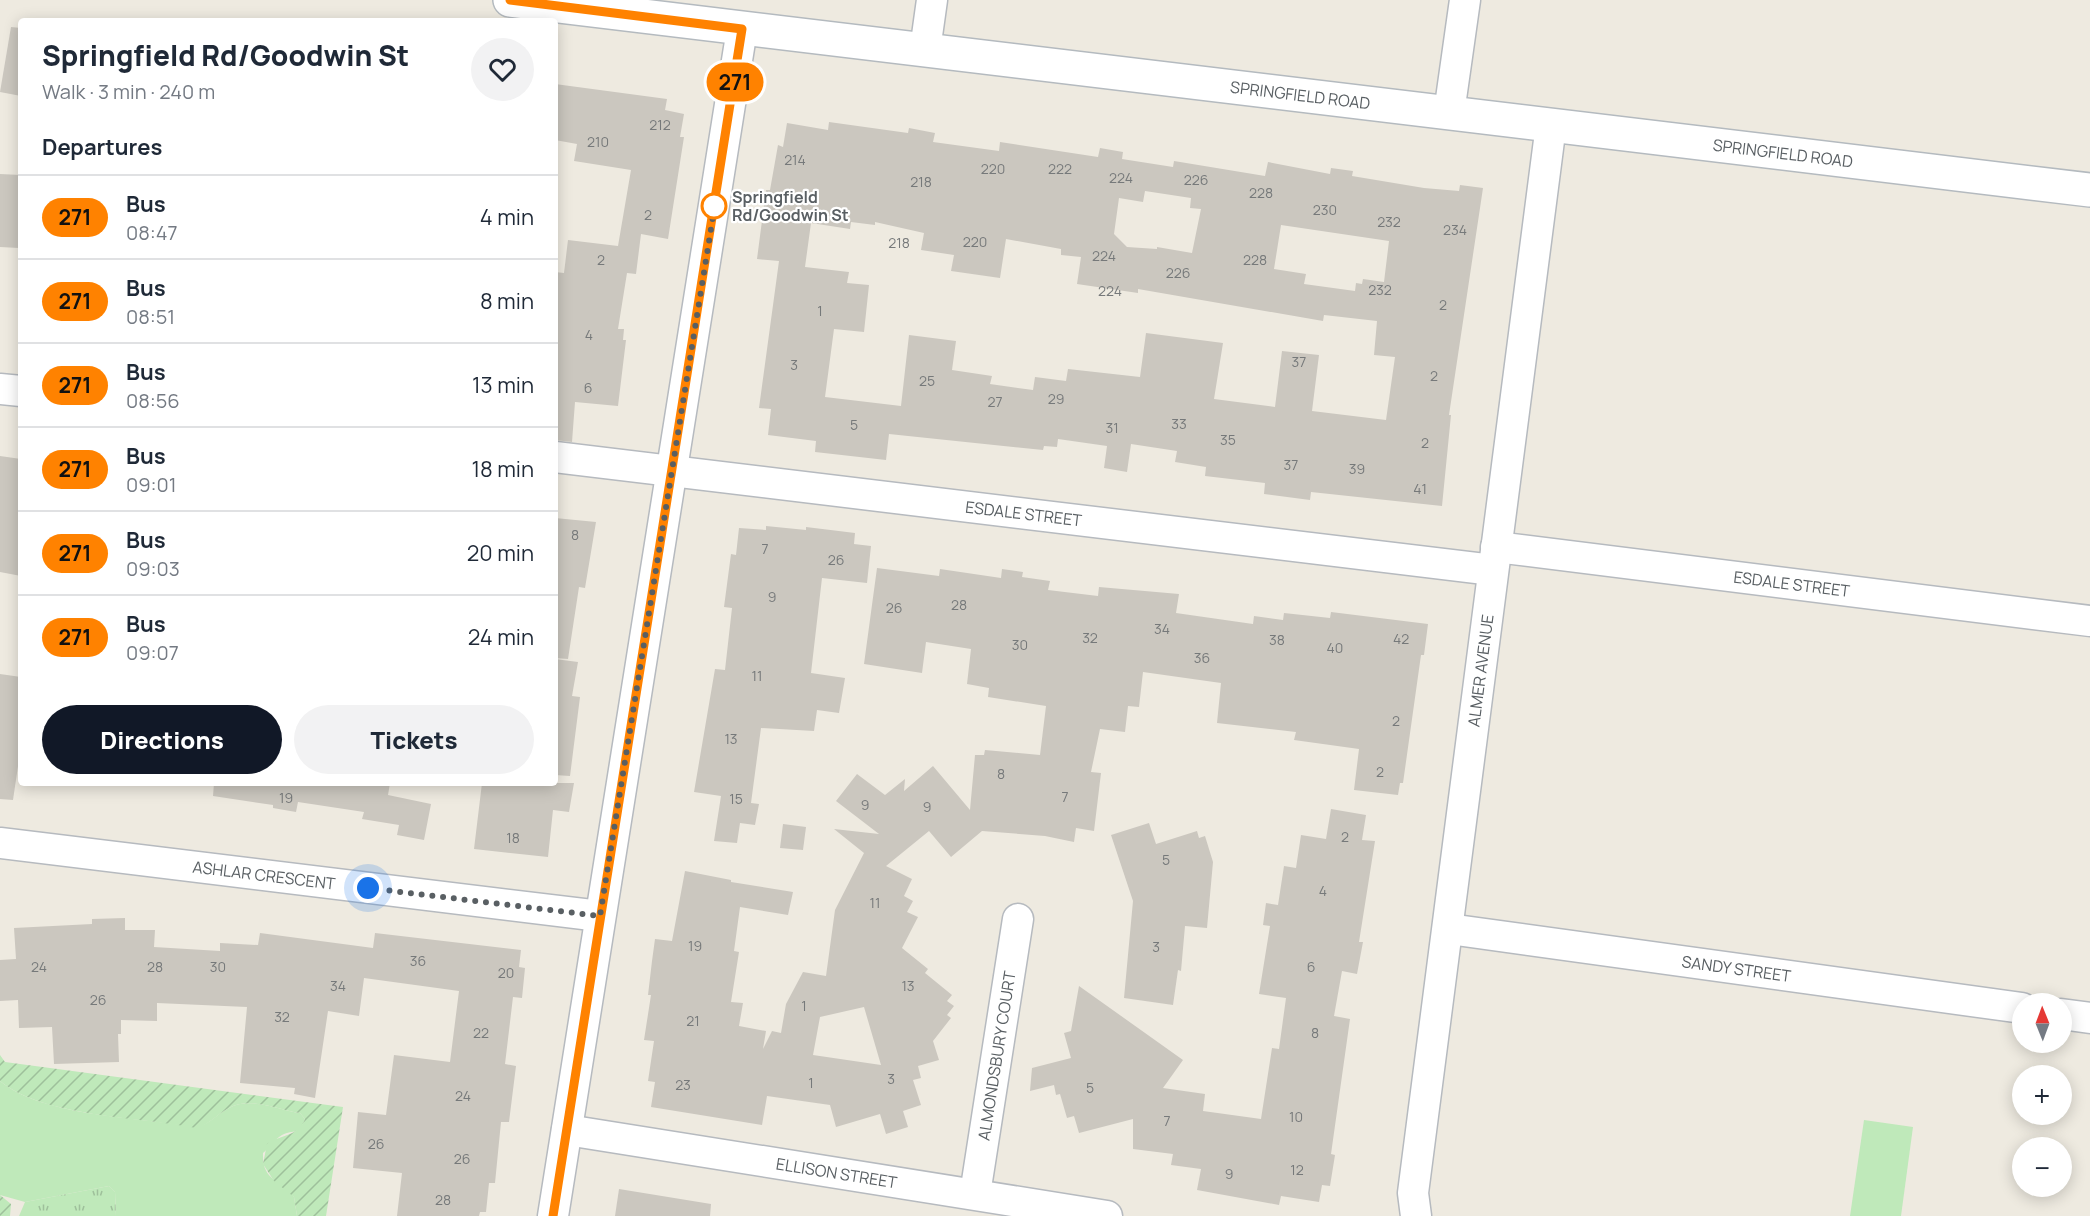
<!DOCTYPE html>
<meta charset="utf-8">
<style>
body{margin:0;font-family:Manrope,sans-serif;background:#f2f2f3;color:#1f2937;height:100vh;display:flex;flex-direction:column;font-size:22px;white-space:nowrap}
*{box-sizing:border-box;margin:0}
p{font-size:20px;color:#747a83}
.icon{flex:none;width:33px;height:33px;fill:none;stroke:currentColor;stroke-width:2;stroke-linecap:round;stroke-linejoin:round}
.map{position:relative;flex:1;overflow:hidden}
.drawer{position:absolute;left:18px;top:18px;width:540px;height:768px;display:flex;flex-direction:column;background:#fff;border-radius:6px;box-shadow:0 3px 15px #0003}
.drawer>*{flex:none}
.badge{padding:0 12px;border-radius:20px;font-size:21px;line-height:39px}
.needle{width:39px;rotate:359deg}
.controls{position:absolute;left:2012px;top:993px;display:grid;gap:12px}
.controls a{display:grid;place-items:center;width:60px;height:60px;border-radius:50%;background:#fff;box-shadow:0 3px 15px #0003;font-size:30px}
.you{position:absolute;width:30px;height:30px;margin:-15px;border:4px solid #fff;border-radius:50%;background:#1a73e8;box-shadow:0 0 0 9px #1a73e833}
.map>.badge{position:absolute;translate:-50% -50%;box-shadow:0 0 0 3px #fff}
h2{padding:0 24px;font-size:22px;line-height:54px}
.round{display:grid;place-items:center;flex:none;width:63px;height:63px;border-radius:32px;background:#f2f2f3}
.head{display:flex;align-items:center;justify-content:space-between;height:102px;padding:0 24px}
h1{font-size:28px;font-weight:800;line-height:45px}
.cta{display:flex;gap:12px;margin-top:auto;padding:12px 24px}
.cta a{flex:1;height:69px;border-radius:36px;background:#111827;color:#fff;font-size:24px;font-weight:800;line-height:69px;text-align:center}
.cta a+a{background:#f2f2f3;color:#1f2937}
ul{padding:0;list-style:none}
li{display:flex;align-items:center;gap:18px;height:84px;padding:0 24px;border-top:2px solid #e0e1e3}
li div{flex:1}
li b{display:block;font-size:22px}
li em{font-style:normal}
li .badge{min-width:66px;font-weight:700;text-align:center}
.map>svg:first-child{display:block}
.grass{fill:#bfe9ba}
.park{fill:url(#park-tufts)}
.garden{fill:url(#garden-furrows)}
.building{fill:#cbc7bf;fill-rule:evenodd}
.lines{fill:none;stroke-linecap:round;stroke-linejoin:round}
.street-casing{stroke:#b6babf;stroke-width:33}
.secondary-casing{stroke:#b4babf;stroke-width:36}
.street{stroke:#fff;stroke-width:30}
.secondary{stroke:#fff;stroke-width:33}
.line-casing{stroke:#fff;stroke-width:14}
.line{stroke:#ff8200;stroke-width:9}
.walk{stroke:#595f63;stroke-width:6;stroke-dasharray:0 10.8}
.stop-dot{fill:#fff;stroke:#ff8200;stroke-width:3}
.labels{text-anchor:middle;stroke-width:4.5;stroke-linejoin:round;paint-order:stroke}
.number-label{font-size:14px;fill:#76797a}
.street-label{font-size:16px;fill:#595f63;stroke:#fff}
.stop-label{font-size:16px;font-weight:bold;fill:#595f63;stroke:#fff;text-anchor:start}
</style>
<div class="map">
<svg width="2090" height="1216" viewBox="0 0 2090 1216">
<defs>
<pattern id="park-tufts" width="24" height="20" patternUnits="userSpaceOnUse" patternTransform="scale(1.5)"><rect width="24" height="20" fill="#bfe9ba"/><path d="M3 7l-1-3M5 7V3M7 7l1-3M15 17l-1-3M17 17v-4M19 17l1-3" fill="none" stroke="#9ec09b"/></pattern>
<pattern id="garden-furrows" width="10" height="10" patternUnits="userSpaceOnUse" patternTransform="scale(1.5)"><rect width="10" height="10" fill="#bfe9ba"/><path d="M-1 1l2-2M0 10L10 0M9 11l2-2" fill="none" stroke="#9ec09b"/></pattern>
</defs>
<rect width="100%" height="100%" fill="#eeeae0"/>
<!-- grass -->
<g class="grass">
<path d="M 0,1081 C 43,1117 140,1117 196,1127 C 209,1125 217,1114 229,1108 C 250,1096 279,1110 300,1113 L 305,1119 C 299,1136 294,1129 282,1135 C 275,1139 269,1148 263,1153 C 262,1182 280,1178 294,1197 L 297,1216 L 116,1216 L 115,1192 L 109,1186 L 25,1202 L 0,1195 Z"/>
<polygon points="1864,1120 1913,1127 1901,1216 1850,1216"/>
</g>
<!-- park -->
<polygon class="park" points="109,1186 115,1192 116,1216 19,1216 25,1202"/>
<!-- garden -->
<g class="garden">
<path d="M 0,1055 L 5,1062 L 343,1107 L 326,1216 L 297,1216 L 294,1197 L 274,1181 L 263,1164 L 267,1144 C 281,1134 298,1137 305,1119 L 300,1113 C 279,1110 250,1096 229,1108 C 217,1114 209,1125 196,1128 C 141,1117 43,1117 0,1081 Z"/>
<polygon points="0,1195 11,1204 10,1216 0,1216"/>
</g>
<!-- building -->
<g class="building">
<polygon points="11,27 21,28 21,96 0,92"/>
<polygon points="555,84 667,99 665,110 684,114 680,137 684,137 668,239 641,234 636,274 627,273 618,329 624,329 623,340 626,340 618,406 575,402 572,442 555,440 555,272 564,273 568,240 618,246 631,170 574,161 577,144 555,140"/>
<path d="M 829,122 L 908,133 L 909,128 L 935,133 L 933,142 L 999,151 L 1000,142 L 1098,157 L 1100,148 L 1123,152 L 1122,159 L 1173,167 L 1174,161 L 1265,176 L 1268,162 L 1330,174 L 1331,168 L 1353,171 L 1352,176 L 1424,188 L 1459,191 L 1460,185 L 1483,188 L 1449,415 L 1451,415 L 1442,506 L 1311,492 L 1310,500 L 1264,494 L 1265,483 L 1205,476 L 1206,467 L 1175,462 L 1177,451 L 1131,444 L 1127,472 L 1104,468 L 1107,446 L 1058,439 L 1057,447 L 1044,446 L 1043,450 L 889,434 L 886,460 L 815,452 L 816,441 L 768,435 L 771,409 L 759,408 L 779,261 L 757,259 L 766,190 L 770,190 L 778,145 L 783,147 L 787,123 L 828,130 ZM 1145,191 L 1191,198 L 1190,208 L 1201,209 L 1192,253 L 1157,247 L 1157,249 L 1127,247 L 1114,234 L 1119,198 L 1143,202 ZM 851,222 L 875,225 L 875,222 L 924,233 L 921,250 L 954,255 L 951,271 L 1000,278 L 1006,239 L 1061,249 L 1061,255 L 1081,257 L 1077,284 L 1138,293 L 1138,289 L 1323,321 L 1324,315 L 1377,321 L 1374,355 L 1395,357 L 1386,420 L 1312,411 L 1319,355 L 1282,351 L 1275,407 L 1214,399 L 1223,343 L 1146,333 L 1140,377 L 1068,369 L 1066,381 L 1035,377 L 1033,390 L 990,384 L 992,376 L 952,370 L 956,341 L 909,335 L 901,406 L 825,397 L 834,329 L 864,332 L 869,285 L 847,283 L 849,272 L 805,267 L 811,223 L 850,229 ZM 1281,225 L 1389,241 L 1384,282 L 1363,279 L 1362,284 L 1356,283 L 1355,291 L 1304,284 L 1306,274 L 1274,269 Z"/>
<polygon points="0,174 21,175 19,248 0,247"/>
<polygon points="0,456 21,459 21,576 0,572"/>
<polygon points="555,518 596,522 585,588 579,587 568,659 555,658"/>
<polygon points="766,526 806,530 806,527 855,533 854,544 871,546 867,583 822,578 811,673 845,678 839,713 817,710 814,731 761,728 751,803 759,804 755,825 740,823 737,843 714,841 721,796 694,792 715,669 725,670 732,608 724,607 731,554 736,555 739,528 766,530"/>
<path d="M 877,568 L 939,576 L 940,569 L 1001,578 L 1002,569 L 1023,572 L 1022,577 L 1050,581 L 1048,590 L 1098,596 L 1099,587 L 1179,594 L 1176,613 L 1253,624 L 1254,616 L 1283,620 L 1284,613 L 1330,618 L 1331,612 L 1428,624 L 1424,655 L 1421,655 L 1403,783 L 1400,783 L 1398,795 L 1354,790 L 1359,749 L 1294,740 L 1296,732 L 1217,723 L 1221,683 L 1143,672 L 1139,707 L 1128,706 L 1125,732 L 1100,729 L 1091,772 L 1101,773 L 1094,831 L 1076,828 L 1074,842 L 1045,836 L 982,831 L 951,857 L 929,831 L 886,866 L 912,879 L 904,896 L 913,901 L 907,912 L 918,917 L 902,948 L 928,969 L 925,973 L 952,995 L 947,1001 L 954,1006 L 947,1015 L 951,1018 L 933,1041 L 939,1060 L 918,1066 L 921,1078 L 913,1080 L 921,1105 L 903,1111 L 908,1127 L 886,1134 L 880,1114 L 836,1127 L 830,1105 L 767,1096 L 762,1125 L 651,1107 L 655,1082 L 648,1081 L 654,1041 L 644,1040 L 651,995 L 648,995 L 652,961 L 655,939 L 672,941 L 685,871 L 731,880 L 731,882 L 793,892 L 788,915 L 740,907 L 734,951 L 739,952 L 731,1002 L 743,1003 L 739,1026 L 766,1031 L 763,1049 L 772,1031 L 781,1033 L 786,1004 L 803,972 L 826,976 L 835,910 L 864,853 L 834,829 L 879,834 L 836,801 L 857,774 L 885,795 L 905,779 L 904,791 L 933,766 L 970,810 L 975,755 L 984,755 L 985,750 L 1040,755 L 1046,706 L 988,697 L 989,688 L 967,684 L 971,649 L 926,642 L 922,673 L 864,664 ZM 864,1007 L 881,1065 L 813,1055 L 820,1017 Z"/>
<polygon points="555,659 578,662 572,696 580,697 570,776 555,775"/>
<polygon points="0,674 21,677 21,746 13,800 0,799"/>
<polygon points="214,783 390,783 388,795 431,804 424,840 397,835 399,825 362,819 364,812 298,802 296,812 273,808 273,805 213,796"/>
<polygon points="482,783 574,783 569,812 553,810 548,857 474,849"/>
<polygon points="1331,809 1366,815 1362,840 1375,841 1359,942 1363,942 1357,974 1342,971 1334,1016 1350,1019 1331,1154 1335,1155 1330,1186 1322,1185 1319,1202 1281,1196 1279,1205 1197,1190 1201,1169 1171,1165 1173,1154 1133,1149 1133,1119 1079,1133 1074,1116 1067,1118 1060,1094 1056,1095 1054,1085 1030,1091 1032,1068 1071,1058 1064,1033 1071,1031 1079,986 1183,1060 1163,1088 1205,1094 1203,1111 1261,1119 1272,1048 1279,1049 1286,998 1259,994 1270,926 1263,925 1266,903 1278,905 1284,866 1296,868 1301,835 1326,839"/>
<polygon points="1149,823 1156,844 1197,831 1199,838 1205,836 1213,862 1207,928 1185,926 1181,971 1178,970 1173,1005 1124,998 1133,901 1111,835"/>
<polygon points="783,824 806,827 803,850 780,848"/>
<polygon points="125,918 125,930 155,930 154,947 220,951 220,943 258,945 260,933 373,948 375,933 521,950 519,967 525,968 522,998 513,997 505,1064 516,1066 509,1122 501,1122 495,1183 489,1183 486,1212 480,1212 479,1216 397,1216 402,1173 353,1168 358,1112 386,1115 394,1055 450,1062 459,991 364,978 359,1016 328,1011 315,1098 294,1094 295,1088 240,1083 247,1007 157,1003 157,1021 121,1020 121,1034 118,1034 119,1062 54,1064 52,1027 19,1028 18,1000 0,1001 0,960 16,959 14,928 92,924 92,919"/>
<polygon points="619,1189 711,1204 710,1216 615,1216"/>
</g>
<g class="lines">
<defs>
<g id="street">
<polyline points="925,50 932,0"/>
<polyline points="1449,113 1465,0"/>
<polyline points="0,389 21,391"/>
<path id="s1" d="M 555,457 L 1493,570"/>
<path id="s2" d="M 1496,547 L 2090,621"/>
<path id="s3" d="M 0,843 L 600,916"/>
<path id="s4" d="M 1449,929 L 2022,1008"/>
<polyline points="2061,1014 2090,1018"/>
<path id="s5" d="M 567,1130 L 1107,1216"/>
<path id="s6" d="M 975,1194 L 1018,919"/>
<polyline points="553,1216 742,29"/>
<path id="s7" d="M 1416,1216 L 1413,1193 L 1551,125"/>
</g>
<g id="secondary">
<path id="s8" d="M 510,0 L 2090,190"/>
</g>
</defs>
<!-- street casing -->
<use href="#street" class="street-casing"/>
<!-- secondary casing -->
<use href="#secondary" class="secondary-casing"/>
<!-- street -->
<use href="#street" class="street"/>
<!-- secondary -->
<use href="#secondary" class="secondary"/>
</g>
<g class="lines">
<defs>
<polyline id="line" points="510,0 742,29 553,1216"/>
</defs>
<!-- line casing -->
<use href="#line" class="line-casing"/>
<!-- line -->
<use href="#line" class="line"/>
<!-- walk -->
<polyline class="walk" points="368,888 600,916 716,198 714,206"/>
</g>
<!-- markers -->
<circle class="stop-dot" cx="714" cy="206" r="12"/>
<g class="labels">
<!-- number labels -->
<g class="number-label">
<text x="660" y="130">212</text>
<text x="598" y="147">210</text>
<text x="795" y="165">214</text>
<text x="993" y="174">220</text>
<text x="1060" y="174">222</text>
<text x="1121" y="183">224</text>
<text x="1196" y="185">226</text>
<text x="921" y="187">218</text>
<text x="1261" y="198">228</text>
<text x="1325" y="215">230</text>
<text x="648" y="220">2</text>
<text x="1389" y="227">232</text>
<text x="1455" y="235">234</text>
<text x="975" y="247">220</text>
<text x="899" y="248">218</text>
<text x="1104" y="261">224</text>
<text x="601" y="265">2</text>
<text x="1255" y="265">228</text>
<text x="1178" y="278">226</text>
<text x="1380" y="295">232</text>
<text x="1110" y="296">224</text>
<text x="1443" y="310">2</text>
<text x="820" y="316">1</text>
<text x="589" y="340">4</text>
<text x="1299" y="367">37</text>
<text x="794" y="370">3</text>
<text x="1434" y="381">2</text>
<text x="927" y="386">25</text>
<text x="588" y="393">6</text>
<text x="1056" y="404">29</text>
<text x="995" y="407">27</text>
<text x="1179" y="429">33</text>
<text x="854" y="430">5</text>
<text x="1112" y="433">31</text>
<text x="1228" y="445">35</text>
<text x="1425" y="448">2</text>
<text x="1291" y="470">37</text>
<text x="1357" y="474">39</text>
<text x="1420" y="494">41</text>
<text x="575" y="540">8</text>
<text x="765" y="554">7</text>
<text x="836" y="565">26</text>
<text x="772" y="602">9</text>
<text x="959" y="610">28</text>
<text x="894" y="613">26</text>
<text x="1162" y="634">34</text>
<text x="1090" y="643">32</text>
<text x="1401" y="644">42</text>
<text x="1277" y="645">38</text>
<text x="1020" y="650">30</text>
<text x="1335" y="653">40</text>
<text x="1202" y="663">36</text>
<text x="757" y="681">11</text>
<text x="1396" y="726">2</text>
<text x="731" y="744">13</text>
<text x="1380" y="777">2</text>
<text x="1001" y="779">8</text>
<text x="1065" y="802">7</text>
<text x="286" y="803">19</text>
<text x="736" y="804">15</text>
<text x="865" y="810">9</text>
<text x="927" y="812">9</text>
<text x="1345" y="842">2</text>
<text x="513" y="843">18</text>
<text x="1166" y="865">5</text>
<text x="1323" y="896">4</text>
<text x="875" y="908">11</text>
<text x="695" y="951">19</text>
<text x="1156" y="952">3</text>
<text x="418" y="966">36</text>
<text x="39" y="972">24</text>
<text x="155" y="972">28</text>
<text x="218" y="972">30</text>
<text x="1311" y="972">6</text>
<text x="506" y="978">20</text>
<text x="338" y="991">34</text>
<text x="908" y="991">13</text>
<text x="98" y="1005">26</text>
<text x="804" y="1011">1</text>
<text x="282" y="1022">32</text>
<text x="693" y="1026">21</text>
<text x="481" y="1038">22</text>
<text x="1315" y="1038">8</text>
<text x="891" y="1084">3</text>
<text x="811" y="1088">1</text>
<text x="683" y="1090">23</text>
<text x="1090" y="1093">5</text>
<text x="463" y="1101">24</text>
<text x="1296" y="1122">10</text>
<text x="1167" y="1126">7</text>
<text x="376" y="1149">26</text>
<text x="462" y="1164">26</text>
<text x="1297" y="1175">12</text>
<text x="1229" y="1179">9</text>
<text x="443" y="1205">28</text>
</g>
<!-- street labels -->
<g class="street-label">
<text dy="6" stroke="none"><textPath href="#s8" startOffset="796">SPRINGFIELD ROAD</textPath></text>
<text dy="6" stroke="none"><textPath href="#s8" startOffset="1282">SPRINGFIELD ROAD</textPath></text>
<text dy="6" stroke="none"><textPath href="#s1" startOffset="472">ESDALE STREET</textPath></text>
<text dy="6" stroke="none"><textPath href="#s2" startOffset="298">ESDALE STREET</textPath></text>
<text dy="6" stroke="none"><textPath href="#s7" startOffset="550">ALMER AVENUE</textPath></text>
<text dy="6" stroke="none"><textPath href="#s3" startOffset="266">ASHLAR CRESCENT</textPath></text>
<text dy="6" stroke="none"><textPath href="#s4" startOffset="290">SANDY STREET</textPath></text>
<text dy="6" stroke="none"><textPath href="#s6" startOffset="140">ALMONDSBURY COURT</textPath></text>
<text dy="6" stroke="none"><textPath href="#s5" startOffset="273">ELLISON STREET</textPath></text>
</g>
<!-- stop labels -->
<g class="stop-label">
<text x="732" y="203">Springfield<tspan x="732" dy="18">Rd/Goodwin St</tspan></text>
</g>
</g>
</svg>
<div class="controls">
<a><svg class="needle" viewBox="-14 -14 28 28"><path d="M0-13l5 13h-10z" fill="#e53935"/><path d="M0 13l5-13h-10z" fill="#747a83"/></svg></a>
<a>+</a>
<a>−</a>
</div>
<div class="you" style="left:368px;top:888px"></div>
<b class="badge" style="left:735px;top:82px;background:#ff8200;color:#111">271</b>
<section class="drawer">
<div class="head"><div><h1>Springfield Rd/Goodwin St</h1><p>Walk · 3 min · 240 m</p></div><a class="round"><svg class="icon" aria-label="heart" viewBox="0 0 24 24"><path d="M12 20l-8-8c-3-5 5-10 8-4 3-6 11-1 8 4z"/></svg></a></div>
<h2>Departures</h2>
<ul>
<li><span class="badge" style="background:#ff8200;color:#111">271</span><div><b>Bus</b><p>08:47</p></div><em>4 min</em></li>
<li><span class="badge" style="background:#ff8200;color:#111">271</span><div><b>Bus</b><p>08:51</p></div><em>8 min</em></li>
<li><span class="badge" style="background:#ff8200;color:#111">271</span><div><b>Bus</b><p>08:56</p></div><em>13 min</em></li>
<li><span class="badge" style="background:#ff8200;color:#111">271</span><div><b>Bus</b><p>09:01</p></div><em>18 min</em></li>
<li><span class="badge" style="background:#ff8200;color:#111">271</span><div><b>Bus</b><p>09:03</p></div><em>20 min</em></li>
<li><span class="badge" style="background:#ff8200;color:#111">271</span><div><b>Bus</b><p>09:07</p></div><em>24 min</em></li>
</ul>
<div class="cta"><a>Directions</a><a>Tickets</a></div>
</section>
</div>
